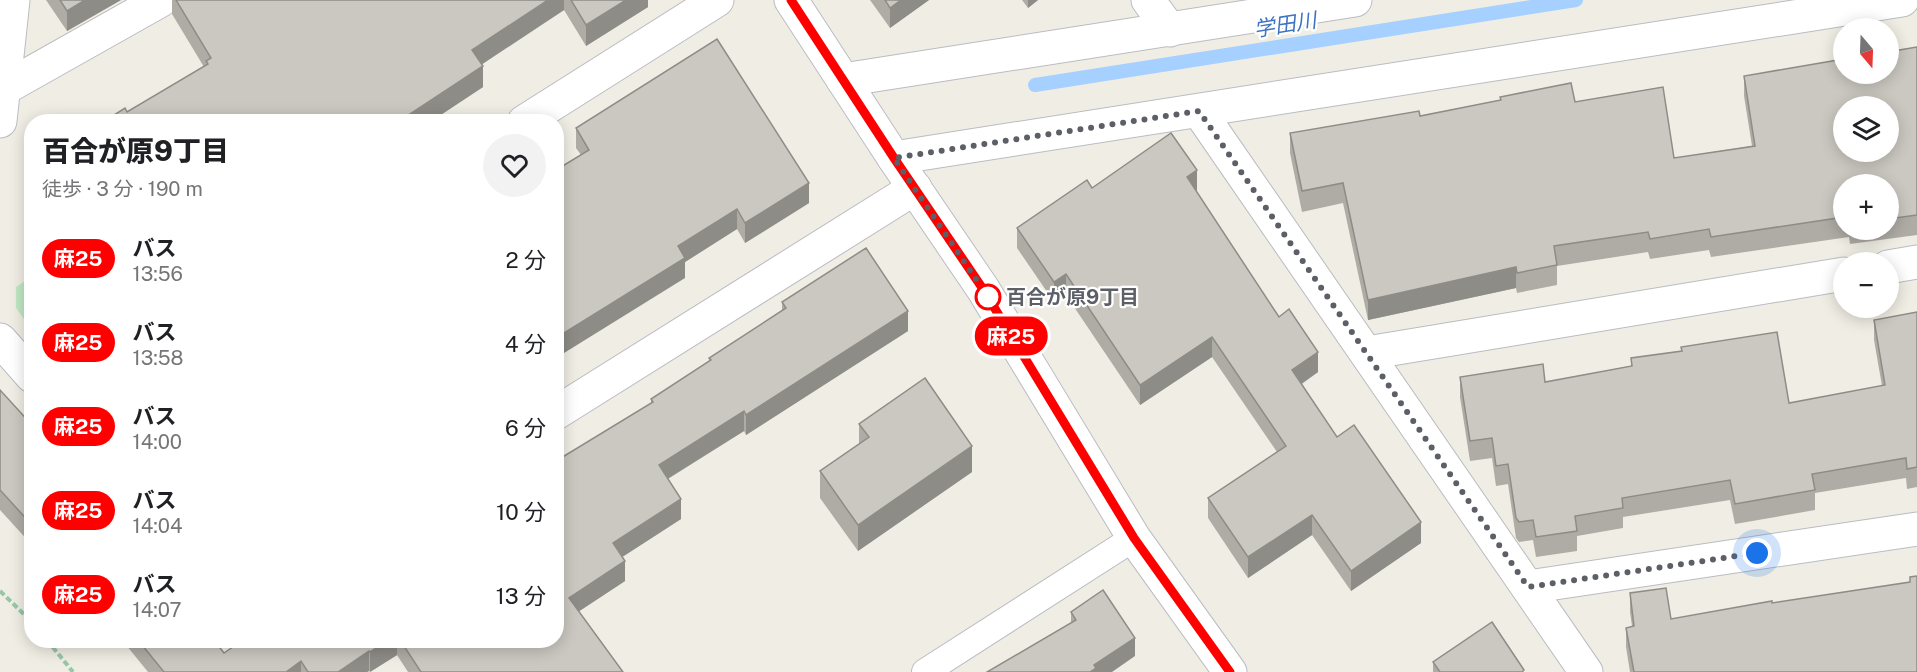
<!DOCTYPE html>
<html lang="ja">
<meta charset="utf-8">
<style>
body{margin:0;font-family:"Public Sans","Noto Sans JP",sans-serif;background:#f2f2f2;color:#202124;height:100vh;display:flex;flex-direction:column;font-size:22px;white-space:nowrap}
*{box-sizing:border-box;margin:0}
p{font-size:20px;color:#757577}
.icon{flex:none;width:33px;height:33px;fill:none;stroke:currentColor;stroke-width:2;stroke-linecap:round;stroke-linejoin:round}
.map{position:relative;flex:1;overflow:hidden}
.side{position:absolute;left:24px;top:114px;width:540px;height:534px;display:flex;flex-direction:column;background:#fff;border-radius:24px;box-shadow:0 3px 15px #0003}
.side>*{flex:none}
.badge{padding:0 12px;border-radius:20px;font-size:21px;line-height:39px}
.needle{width:39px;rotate:161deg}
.tools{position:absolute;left:1833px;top:18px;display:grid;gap:12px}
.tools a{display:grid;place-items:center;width:66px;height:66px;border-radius:50%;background:#fff;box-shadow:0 3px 15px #0003;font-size:30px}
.you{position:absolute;width:30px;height:30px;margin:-15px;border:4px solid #fff;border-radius:50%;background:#1a73e8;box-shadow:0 0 0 9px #1a73e833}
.map>.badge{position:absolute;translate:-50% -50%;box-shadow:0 0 0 3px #fff}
.round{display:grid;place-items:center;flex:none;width:63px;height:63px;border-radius:32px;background:#f2f2f2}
.headline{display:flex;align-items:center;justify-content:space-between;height:102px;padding:0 18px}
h1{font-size:28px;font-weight:800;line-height:45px}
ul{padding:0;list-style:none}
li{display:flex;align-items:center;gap:18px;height:84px;padding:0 18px}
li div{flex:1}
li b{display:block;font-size:22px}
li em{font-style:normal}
li .badge{min-width:66px;font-weight:700;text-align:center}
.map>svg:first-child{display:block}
.green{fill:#bfe8c3}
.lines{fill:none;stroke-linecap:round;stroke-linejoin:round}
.stream{stroke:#a5d0ff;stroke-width:14}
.lane-casing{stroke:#b9bcc1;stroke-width:28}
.street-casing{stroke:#b9bcc1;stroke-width:35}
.secondary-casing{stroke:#babcc3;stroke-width:35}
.path{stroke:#97c7a8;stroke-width:4;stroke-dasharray:6 3;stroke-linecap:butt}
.lane{stroke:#fff;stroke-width:26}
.street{stroke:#fff;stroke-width:33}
.secondary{stroke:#fff;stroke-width:33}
.wall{fill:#afaca6;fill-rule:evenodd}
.shaded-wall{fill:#8e8c87}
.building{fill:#cbc8c1;stroke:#8e8c87;stroke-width:1.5;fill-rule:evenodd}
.line-casing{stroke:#fff;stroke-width:14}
.line{stroke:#f00;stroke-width:9}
.walk{stroke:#5c5f66;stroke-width:6;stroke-dasharray:0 10.8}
.stop-dot{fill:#fff;stroke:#f00;stroke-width:3}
.labels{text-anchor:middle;stroke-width:4.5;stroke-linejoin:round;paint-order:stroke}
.stop-label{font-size:20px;font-weight:bold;fill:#5c5f66;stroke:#fff;text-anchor:start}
.water-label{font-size:21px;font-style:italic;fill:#3d73c1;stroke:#fff}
</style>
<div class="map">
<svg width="1917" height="672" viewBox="0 0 1917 672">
<rect width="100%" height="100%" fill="#f0eee4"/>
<!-- green -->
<polygon class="green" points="31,277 31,329 16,308 16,287"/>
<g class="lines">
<!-- stream -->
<polyline class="stream" points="1035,85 1576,0"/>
<defs>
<polyline id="lane" points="925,672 1134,538"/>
<g id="street">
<polyline points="1148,0 1170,30"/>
<polyline points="843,80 1355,0"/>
<polyline points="3,89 161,0"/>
<polyline points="1199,111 1586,672"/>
<polyline points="0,121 13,0"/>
<polyline points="524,122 717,0"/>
<polyline points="894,158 1902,0"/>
<polyline points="1888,267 1917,262"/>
<polyline points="0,340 32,376"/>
<polyline points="1367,353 1844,274"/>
<polyline points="556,413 915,188"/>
<polyline points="1528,587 1917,529"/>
</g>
<polyline id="secondary" points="791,0 894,158 983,289 1134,538 1230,672"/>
</defs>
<!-- lane casing -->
<use href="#lane" class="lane-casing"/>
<!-- street casing -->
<use href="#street" class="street-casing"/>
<!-- secondary casing -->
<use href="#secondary" class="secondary-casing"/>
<!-- path -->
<g class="path">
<polyline points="0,591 32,622"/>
<polyline points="47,640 73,672"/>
</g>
<!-- lane -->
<use href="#lane" class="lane"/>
<!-- street -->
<use href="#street" class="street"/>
<!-- secondary -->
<use href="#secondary" class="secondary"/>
</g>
<!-- wall -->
<g class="wall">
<polygon points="46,0 121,0 67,31"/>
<polygon points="172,0 648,0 648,7 586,46 564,10 481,64 483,87 430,122 103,122 127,112 204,67 172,14"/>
<polygon points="870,0 929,0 890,28"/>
<polygon points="1022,0 1038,0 1028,8"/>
<path d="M 1917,47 L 1917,235 L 1850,244 L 1849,237 L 1711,257 L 1709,250 L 1650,259 L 1648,252 L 1557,266 L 1557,285 L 1517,293 L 1516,288 L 1368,320 L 1343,203 L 1302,212 L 1290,153 L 1290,133 L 1420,116 L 1500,100 L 1500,97 L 1575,102 L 1674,158 L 1752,146 L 1744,96 L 1744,76 ZM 1844,184 L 1888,184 L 1888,230 L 1844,230 Z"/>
<polygon points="576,128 809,203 745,243 737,229 685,262 685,278 581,155 576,148"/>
<polygon points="1092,188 1197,190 1196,191 1279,317 1318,372 1302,384 1337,437 1421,543 1351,591 1312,535 1248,578 1208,518 1208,498 1277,452 1212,357 1140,405 1066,295 1054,302 1017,248 1017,228"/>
<polygon points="782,302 908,331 746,435 744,431 668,479 681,519 622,557 625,581 579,611 623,672 408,672 397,655 370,672 369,671 367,672 148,672 122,640 214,640 224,653 243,640 556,640 651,403 651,399 709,361 709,358 782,311"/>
<polygon points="1917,312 1917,487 1907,489 1906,478 1815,493 1815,510 1735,524 1730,500 1623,517 1623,528 1577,536 1577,551 1536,557 1533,540 1519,542 1516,538 1508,484 1496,486 1492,458 1470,461 1460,397 1460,377 1545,382 1631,366 1631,358 1681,351 1681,347 1789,403 1882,386 1874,340 1874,320"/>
<polygon points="0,390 32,425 32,545 0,510"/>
<polygon points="859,424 972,472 858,551 820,498 820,471 859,444"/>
<polygon points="1910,577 1917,672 1630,672 1626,647 1626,628 1632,626 1630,612 1630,593 1671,619 1910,582"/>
<polygon points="1071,612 1135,656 1071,623"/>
<polygon points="1433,662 1524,672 1433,672"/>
</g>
<!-- shaded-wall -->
<g class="shaded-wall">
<polygon points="85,0 121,0 67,31 67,11"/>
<polygon points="548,0 564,0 564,10 472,71 472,50"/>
<polygon points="626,0 648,0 648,7 586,46 586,25"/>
<polygon points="901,0 929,0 890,28 890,8"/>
<polygon points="1028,0 1038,0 1028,8"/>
<polygon points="483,66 483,87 430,122 398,122"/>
<polygon points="1197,170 1197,190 1187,198 1187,177"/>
<polygon points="809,183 809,203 745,243 745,223"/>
<polygon points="737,209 737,229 685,262 685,278 556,358 556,338 678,246"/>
<polygon points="1516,267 1516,288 1368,320 1368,300"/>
<polygon points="1066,274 1066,295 1054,302 1054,282"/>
<polygon points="908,311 908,331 746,435 746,415"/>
<polygon points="1212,337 1212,357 1140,405 1140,385"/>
<polygon points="1318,352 1318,372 1292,390 1292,370"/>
<polygon points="744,411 744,431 659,484 659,465"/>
<polygon points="972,446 972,472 858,551 858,525"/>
<polygon points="681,499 681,519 613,563 613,543"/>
<polygon points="1312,515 1312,535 1248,578 1248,557"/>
<polygon points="1421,522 1421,543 1351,591 1351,571"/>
<polygon points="625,561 625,581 569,618 569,598"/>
<polygon points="1135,638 1135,656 1112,672 1090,672 1094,665"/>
<polygon points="389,640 397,640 397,655 370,672 370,652"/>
<polygon points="369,651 369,671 367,672 338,672"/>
<polygon points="301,661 301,672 286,672"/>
</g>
<!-- building -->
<g class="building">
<polygon points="60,0 85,0 67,11"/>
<polygon points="176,0 548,0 472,50 483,66 398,122 103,122 125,108 127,112 208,64 206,61 211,58"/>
<polygon points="571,0 626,0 586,25"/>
<polygon points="885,0 901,0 890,8"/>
<polygon points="717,39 809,183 745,223 737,209 678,246 685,258 556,338 556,170 589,150 576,128"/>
<path d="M 1917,47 L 1917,215 L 1888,219 L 1888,184 L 1844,184 L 1844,217 L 1711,237 L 1709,229 L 1650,239 L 1648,232 L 1554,246 L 1557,265 L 1517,273 L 1516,267 L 1368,300 L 1343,183 L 1302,191 L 1290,133 L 1419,111 L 1420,116 L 1501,100 L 1500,97 L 1571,83 L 1575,102 L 1663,87 L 1674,158 L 1755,146 L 1744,76 L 1844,59 L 1844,74 L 1888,74 L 1888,52 ZM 1844,106 L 1888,106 L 1888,152 L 1844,152 Z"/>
<polygon points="1171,133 1197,170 1187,177 1279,317 1289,309 1318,352 1292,370 1337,437 1354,425 1421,522 1351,571 1312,515 1248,557 1208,498 1286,446 1212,337 1140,385 1066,274 1054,282 1017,228 1087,180 1092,188"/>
<polygon points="866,248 908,311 746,415 744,411 659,465 681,499 613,543 625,561 569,598 623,672 421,672 400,640 556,640 556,461 653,402 651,399 711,360 709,358 786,308 782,302"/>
<polygon points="1917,312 1917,467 1907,469 1906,458 1812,474 1815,490 1735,504 1730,480 1622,498 1623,508 1575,516 1577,531 1536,537 1533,520 1519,522 1516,518 1508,464 1496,466 1492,438 1470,441 1460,377 1543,364 1545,382 1632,366 1631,358 1682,351 1681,347 1777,332 1789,403 1885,385 1874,320"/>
<polygon points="925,378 972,446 858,525 820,471 869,437 859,424"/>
<polygon points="0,390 32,425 32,525 0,490"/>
<polygon points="1917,576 1917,672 1634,672 1626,628 1634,626 1630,593 1666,588 1671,619 1772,601 1772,603 1910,582 1910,577"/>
<polygon points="1103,590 1135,638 1094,665 1096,668 1090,672 987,672 1076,620 1071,612"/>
<polygon points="1492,622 1524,670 1522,672 1440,672 1433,662"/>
<polygon points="138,640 214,640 224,653 243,640 389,640 370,652 369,651 338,672 308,672 301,661 286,672 164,672"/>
</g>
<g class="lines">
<defs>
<polyline id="line" points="791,0 894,158 983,289 1134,538 1230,672"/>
</defs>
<!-- line casing -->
<use href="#line" class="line-casing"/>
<!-- line -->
<use href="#line" class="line"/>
<!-- walk -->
<polyline class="walk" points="988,297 894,158 1199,111 1528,587 1757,553"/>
</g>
<!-- markers -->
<circle class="stop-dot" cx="988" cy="297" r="12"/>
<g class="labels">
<!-- stop labels -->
<g class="stop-label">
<text x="1006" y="304">百合が原9丁目</text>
</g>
<!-- water labels -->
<g class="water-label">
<text transform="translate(1285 25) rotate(-9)" y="7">学田川</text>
</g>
</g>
</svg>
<div class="tools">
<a><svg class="needle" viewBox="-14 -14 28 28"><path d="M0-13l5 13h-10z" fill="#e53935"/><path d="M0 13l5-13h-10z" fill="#757577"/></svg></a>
<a><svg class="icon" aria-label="layers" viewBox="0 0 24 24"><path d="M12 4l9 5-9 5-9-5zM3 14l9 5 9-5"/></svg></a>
<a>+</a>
<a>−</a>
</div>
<div class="you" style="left:1757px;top:553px"></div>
<b class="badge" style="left:1011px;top:336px;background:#f00;color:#fff">麻25</b>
<section class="side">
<div class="headline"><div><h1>百合が原9丁目</h1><p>徒歩 · 3 分 · 190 m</p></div><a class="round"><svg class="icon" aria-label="heart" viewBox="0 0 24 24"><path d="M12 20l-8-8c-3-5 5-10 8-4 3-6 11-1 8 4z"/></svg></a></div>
<ul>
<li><span class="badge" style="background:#f00;color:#fff">麻25</span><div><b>バス</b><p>13:56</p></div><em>2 分</em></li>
<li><span class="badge" style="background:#f00;color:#fff">麻25</span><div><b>バス</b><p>13:58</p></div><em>4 分</em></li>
<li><span class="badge" style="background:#f00;color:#fff">麻25</span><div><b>バス</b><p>14:00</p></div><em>6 分</em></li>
<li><span class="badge" style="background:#f00;color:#fff">麻25</span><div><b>バス</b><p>14:04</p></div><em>10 分</em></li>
<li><span class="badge" style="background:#f00;color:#fff">麻25</span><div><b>バス</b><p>14:07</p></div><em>13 分</em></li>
</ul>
</section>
</div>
